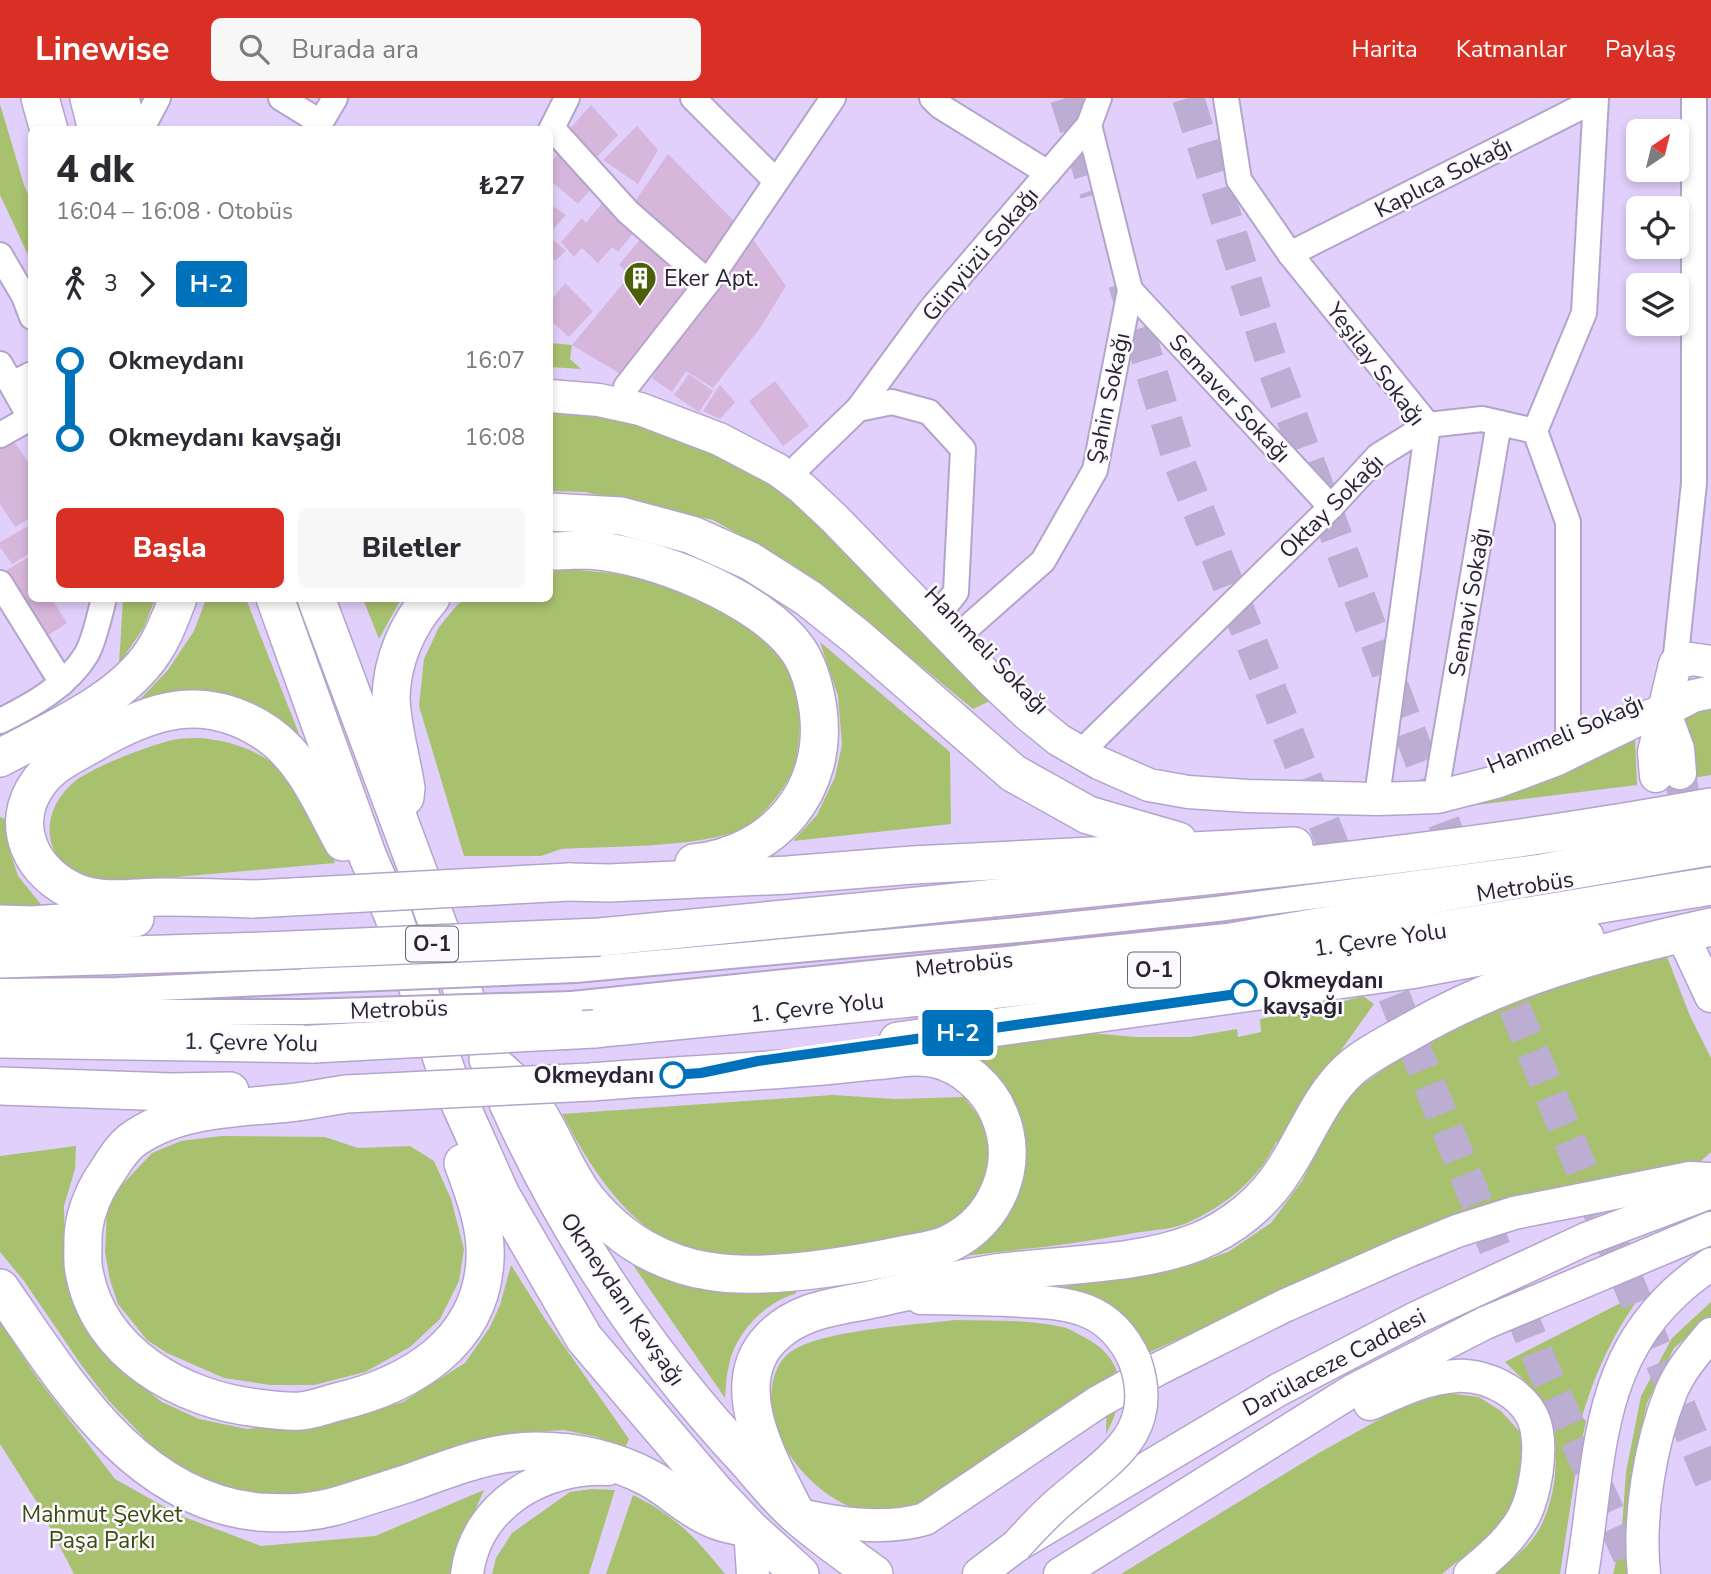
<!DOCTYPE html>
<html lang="tr">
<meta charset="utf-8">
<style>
body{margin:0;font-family:"Nunito Sans",sans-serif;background:#f7f7f7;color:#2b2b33;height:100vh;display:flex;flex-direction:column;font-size:26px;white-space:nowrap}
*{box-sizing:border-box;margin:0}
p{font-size:23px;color:#7c7c81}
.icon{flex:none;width:38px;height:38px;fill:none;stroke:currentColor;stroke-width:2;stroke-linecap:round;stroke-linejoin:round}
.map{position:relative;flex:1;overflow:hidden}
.side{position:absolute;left:28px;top:28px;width:525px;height:476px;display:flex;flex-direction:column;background:#fff;border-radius:10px;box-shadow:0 4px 10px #0003}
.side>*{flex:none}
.badge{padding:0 14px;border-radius:5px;font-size:24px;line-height:46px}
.needle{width:46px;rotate:35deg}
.controls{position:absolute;left:1626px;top:21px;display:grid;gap:14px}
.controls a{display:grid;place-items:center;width:63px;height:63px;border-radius:10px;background:#fff;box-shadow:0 4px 10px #0003;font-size:35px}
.map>.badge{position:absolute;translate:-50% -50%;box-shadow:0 0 0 4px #fff}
.legs{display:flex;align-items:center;gap:10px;height:77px;padding:0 28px;font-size:23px}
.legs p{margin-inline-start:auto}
.head{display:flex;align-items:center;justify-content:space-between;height:119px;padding:0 28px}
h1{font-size:38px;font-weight:800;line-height:52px}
.button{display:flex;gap:14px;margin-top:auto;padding:14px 28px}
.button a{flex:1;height:80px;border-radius:10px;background:#d93025;color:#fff;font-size:28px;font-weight:800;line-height:80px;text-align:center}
.button a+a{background:#f7f7f7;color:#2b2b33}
ul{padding:0 28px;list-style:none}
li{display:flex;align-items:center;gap:24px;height:77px;font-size:26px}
li i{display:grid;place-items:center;width:10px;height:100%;margin:0 9px;background:currentColor}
li i::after{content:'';width:18px;height:18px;margin:-9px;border:5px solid;border-radius:50%;background:#fff}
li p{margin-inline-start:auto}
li:first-child i{background:linear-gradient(#0000 50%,currentColor 0)}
li:last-child i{background:linear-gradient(currentColor 50%,#0000 0)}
header{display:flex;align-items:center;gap:42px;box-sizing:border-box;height:98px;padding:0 35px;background:#d93025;color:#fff}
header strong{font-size:33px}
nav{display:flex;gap:38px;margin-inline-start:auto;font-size:24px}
.search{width:490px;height:63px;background:#f7f7f7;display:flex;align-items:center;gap:18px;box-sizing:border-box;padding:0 24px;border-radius:10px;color:#7c7c81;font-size:26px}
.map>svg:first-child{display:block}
.green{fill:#a8c16e}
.building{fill:#d6b6da}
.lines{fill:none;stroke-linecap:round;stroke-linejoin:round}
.major-tunnel{stroke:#bcadd3;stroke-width:32;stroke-dasharray:32 16;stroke-linecap:butt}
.minor-casing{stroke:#b4a4cc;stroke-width:28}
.major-casing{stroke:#b4a4cc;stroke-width:35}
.highway-casing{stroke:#b4a4cc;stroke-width:40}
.minor{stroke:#fff;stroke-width:24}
.major{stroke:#fff;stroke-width:32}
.highway{stroke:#fff;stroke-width:37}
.minor-bridge-casing{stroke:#b4a4cc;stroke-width:28;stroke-linecap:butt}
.major-bridge-casing{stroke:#b4a4cc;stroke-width:35;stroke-linecap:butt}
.highway-bridge-casing{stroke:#b4a4cc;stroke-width:40;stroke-linecap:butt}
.minor-bridge{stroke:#fff;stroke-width:24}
.major-bridge{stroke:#fff;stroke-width:32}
.highway-bridge{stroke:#fff;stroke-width:37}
.line-1-casing{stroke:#fff;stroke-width:16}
.line-1{stroke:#0072bc;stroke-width:10}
.stop-1-dot{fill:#fff;stroke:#0072bc;stroke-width:3.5}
.labels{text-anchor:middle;stroke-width:5;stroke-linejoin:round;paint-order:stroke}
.shield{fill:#fbf9fe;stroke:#68636f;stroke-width:2}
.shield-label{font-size:21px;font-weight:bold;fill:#292332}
.street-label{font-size:23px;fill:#292332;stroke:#fbf9fe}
.poi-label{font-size:23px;fill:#292332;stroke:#fbf9fe;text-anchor:start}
.stop-label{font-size:23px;font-weight:bold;fill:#292332;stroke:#fbf9fe;text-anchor:start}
.park-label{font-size:23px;fill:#3c4b0d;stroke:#fbf9fe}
</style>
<header>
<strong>Linewise</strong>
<div class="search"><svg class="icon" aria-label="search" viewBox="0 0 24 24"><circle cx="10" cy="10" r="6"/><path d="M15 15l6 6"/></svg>Burada ara</div>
<nav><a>Harita</a><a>Katmanlar</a><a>Paylaş</a></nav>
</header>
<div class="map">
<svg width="1711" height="1476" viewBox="0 0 1711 1476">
<rect width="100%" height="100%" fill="#e1d0fb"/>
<!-- green -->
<g class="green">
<polygon points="0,6 24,87 31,104 31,163 0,97"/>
<polygon points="550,245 572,247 570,261 581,271 550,269"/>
<polygon points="550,312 598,315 673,333 733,357 819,424 992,602 973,611 877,532 792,466 713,422 585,394 550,393"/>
<path d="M 570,471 C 591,474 613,474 633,479 C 686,491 769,521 792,575 C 804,602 800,630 797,658 C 794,683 759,726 735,734 C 687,750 612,748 561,751 L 541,758 L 464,758 L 419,608 L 424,561 L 439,529 L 458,506 L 467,501 L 550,500 L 550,474 Z"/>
<polygon points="123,501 155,501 144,529 119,566"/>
<polygon points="206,501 246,501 301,641 264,615 126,616 168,572 194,533"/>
<polygon points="363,501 401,501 379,541"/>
<polygon points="820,544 950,654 951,726 793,743 817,717 835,679 842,647 838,598"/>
<polygon points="1711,610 1711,677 1693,680 1683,619"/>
<path d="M 199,640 C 277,646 313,695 335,765 L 120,784 C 108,784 95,785 83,780 C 40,760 40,712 74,684 C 92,669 154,645 178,641 C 185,640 192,640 199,640 Z"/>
<polygon points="1635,641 1637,687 1412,715 1546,673"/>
<polygon points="0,719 8,722 10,754 18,778 43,809 0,807"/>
<polygon points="1666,856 1690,918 1711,960 1711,1054 1700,1064 1597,1085 1299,1191 1214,1225 1148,1255 1105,1207 1061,1189 1189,1168 1228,1154 1271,1125 1302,1083 1332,1023 1352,994 1389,968 1422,947 1509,903 1582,875"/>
<path d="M 1363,898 L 1374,906 L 1329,969 L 1286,1046 L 1276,1044 C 1260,1081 1223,1109 1187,1125 C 1171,1132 1151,1132 1134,1135 C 1074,1147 1014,1152 954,1159 C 967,1150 987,1141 998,1129 C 1027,1097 1030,1045 1015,1006 C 1007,984 981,966 964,952 L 1091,935 L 1135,939 L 1190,939 L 1237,931 L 1238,939 L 1261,934 L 1260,921 L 1310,912 Z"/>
<path d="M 833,997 L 895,1001 L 964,999 L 983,1024 L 990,1042 L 991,1076 L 966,1122 C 944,1130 919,1142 896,1146 C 867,1151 835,1152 806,1155 C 776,1158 745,1164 715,1159 C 638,1147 595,1078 562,1016 Z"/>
<polygon points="221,1038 325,1039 358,1050 410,1048 434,1063 451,1101 464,1151 459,1183 440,1221 410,1249 365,1274 314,1287 270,1287 224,1280 167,1255 147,1242 118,1206 110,1182 105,1154 107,1113 119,1090 152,1055 181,1043"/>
<polygon points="76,1048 75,1071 64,1108 65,1157 72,1200 94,1241 129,1278 162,1304 199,1321 247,1331 347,1319 403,1304 465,1265 490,1229 500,1207 511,1167 545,1221 629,1341 625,1350 597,1339 564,1332 532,1334 480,1346 395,1378 272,1404 198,1381 153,1349 109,1303 82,1268 24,1183 0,1154 0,1058"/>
<path d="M 633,1167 L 662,1180 L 694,1187 L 794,1189 L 797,1193 L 795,1196 C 765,1204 735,1236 729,1267 C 726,1278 726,1289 725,1300 Z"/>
<path d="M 1644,1193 C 1615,1232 1596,1272 1582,1319 L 1586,1323 L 1577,1365 L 1560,1476 L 1494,1476 C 1510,1464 1530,1448 1540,1430 C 1559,1392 1562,1342 1541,1304 C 1532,1288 1518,1277 1505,1264 Z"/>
<polygon points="1711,1204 1711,1218 1674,1250 1647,1305 1633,1370 1633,1476 1613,1476 1621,1443 1626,1374 1641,1298 1672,1240"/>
<path d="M 955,1222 C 990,1223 1028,1221 1062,1229 C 1069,1230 1075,1235 1082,1238 C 1126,1260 1128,1296 1106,1336 L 1107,1288 L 924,1403 C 897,1413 869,1419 842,1405 C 801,1383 765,1335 772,1288 C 774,1276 779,1263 789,1255 C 818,1232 915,1227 955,1222 Z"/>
<polygon points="0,1224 38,1281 115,1381 179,1417 261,1448 375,1438 484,1392 454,1460 453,1476 74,1476 38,1406 0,1346"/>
<polygon points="1447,1295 1479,1299 1501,1313 1519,1333 1524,1358 1524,1395 1510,1421 1442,1476 1121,1476 1317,1356 1396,1312"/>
<polygon points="592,1391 615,1392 589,1476 492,1476 496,1460 512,1435 570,1394"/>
<path d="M 633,1397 C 677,1419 694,1438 725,1476 L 606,1476 Z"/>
</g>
<!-- building -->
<g class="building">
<polygon points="591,7 618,37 590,66 564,37"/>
<polygon points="637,28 658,52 638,86 603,62"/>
<polygon points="564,50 596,85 578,106 550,82 550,65"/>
<polygon points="668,56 737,126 704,174 631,109"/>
<polygon points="603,104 635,133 618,154 612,149 598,165 582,150 574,159 561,144 582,120 586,125"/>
<polygon points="550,106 566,117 550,135"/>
<polygon points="550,139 566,153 555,163 550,158"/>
<polygon points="642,139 695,187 624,278 572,247 626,182 642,195 646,191 619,167"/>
<polygon points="752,140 786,188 760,230 713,290 686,273 672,294 652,280 665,258"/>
<polygon points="565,185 593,213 569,239 550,222 550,204"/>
<polygon points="689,276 713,293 699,314 674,297"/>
<polygon points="775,283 809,328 783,348 749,303"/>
<polygon points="720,287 735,304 720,321 703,313"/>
<polygon points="11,339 32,370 32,419 15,429 0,406 0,346"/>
<polygon points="32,426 32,454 12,466 0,449 0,444"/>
<polygon points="32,457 32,500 51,500 67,525 41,542 0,476"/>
</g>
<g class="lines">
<!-- major-tunnel -->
<g class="major-tunnel">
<polyline points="1066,0 1096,96"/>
<polyline points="1188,0 1274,272 1461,770"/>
<polyline points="1124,185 1179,364 1348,785"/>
<polyline points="1680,675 1709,850"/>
<polyline points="1376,853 1543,1270 1637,1476"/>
<polyline points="1496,865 1711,1384"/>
</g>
<defs>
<g id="minor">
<polyline points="281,0 320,24"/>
<polyline points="693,0 776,83"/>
<polyline points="932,0 940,8 1048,75"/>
<polyline points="1226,0 1239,82 1290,156 1428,327 1379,684"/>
<polyline points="552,30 628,114 708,184"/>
<polyline points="141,32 158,0"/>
<polyline points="316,32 335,0"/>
<polyline points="550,34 567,0"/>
<polyline points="1290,156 1595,2"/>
<polyline points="0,157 24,198 32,219"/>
<polyline points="1130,192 1331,409"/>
<polyline points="0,266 32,323"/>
<polyline points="8,280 18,283 32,276"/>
<polyline points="626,289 708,184 833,0"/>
<polyline points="858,311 932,210 1089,27 1099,0"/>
<polyline points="1535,333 1584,215 1596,0"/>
<polyline points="0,337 30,320"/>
<polyline points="800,367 858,311 892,304 929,314 963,351 956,494 945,508"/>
<polyline points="0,485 62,585"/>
<polyline points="966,531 1043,463 1095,372 1130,192 1089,27"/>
<polyline points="1675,566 1694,385 1694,0"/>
<path d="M 0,623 C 31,608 67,588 86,557 C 94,544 100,516 104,500"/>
<polyline points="1091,644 1331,409 1378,358 1428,327 1482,321 1535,333 1568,424 1568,638"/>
<polyline points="1438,683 1499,325"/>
<polyline points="575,872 1018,832 1217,811 1539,769 1711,735"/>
<polyline points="0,893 118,892 305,883"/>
<polyline points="572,906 1227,838 1711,755"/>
<polyline points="0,914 304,914"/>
</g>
<g id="major">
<polyline points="550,298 599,302 640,311 719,341 778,372 802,390 835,421 992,583 1027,616 1059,642 1099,665 1149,687 1188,694 1248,698 1378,701 1437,699 1496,684 1555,662 1635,623 1664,613 1693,598 1711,594"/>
<polyline points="1664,613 1678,651 1680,675"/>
<polyline points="1656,678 1654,654 1675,566 1691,561 1711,564"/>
<polyline points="1689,851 1711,898"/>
<path d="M 921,1200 C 950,1200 978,1201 1008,1202 C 1064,1205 1109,1204 1135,1263"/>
<path d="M 1370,1306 C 1397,1294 1425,1280 1456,1278 C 1489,1276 1532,1298 1537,1334 C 1541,1358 1535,1396 1524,1418 C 1511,1442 1491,1458 1470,1476"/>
<path d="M 796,1416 C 837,1426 884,1433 925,1421 L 1098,1304 L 1158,1271 L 1284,1208 L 1408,1153 L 1457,1133 L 1514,1115 L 1690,1080 L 1711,1081"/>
<polyline points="750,1431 753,1476"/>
<path d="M 467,1476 C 476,1406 543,1368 608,1371"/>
<polyline points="979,1476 1016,1448 1278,1292 1418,1219 1586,1141 1711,1094"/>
<polyline points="1060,1476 1352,1293 1485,1225 1711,1130"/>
<path d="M 1582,1476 C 1603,1350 1592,1246 1711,1166"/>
<path d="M 1644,1476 C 1638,1420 1650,1346 1671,1294 C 1680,1272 1696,1254 1711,1236"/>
</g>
<g id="highway">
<polyline points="40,0 49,32"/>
<polyline points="89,0 97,32"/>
<polyline points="120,0 128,32"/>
<polyline points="550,414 621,418 692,437 750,463 808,500 858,540 1013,675 1088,717 1178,743"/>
<path d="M 550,453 C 562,453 574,452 587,452 C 650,455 761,499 798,552 C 809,568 815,591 818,611 C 829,692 775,756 694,765"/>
<polyline points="275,500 368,759 393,817 449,981 501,1097 584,1240 716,1395 750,1431 800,1476"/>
<polyline points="316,500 481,942"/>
<path d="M 0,660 C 50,633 121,603 153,554 C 164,538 171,518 178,500"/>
<path d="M 405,699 L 406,690 C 402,664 391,624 391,599 C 392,563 407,527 431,500"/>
<polyline points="569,784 609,785 788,777 913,767 1294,748"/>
<path d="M 253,801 C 223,800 193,799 163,799 C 135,799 105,805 78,795 C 32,777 7,727 39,684 C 51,667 72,657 90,647 C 151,611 205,593 268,636 C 305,662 322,706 343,744"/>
<polyline points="0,826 32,827 135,820"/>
<path d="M 600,839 C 773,823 947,805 1120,787 C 1318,767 1515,745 1711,709"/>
<polyline points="0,861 265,853"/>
<path d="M 594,931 C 805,910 1015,892 1225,864 C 1387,843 1549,814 1711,788"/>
<polyline points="0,941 313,946"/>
<polyline points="898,943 1410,872 1585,839"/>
<path d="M 488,961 C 501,974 518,986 529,1001 C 547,1026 558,1055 574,1082 C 589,1109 617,1135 643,1150 C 663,1161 686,1170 708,1173 C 762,1183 849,1168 903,1157 C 917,1154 935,1152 948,1146 C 997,1123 1021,1066 999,1016 C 989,991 963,967 936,961 C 919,957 902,960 885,962 C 860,964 835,967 810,969 C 737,975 664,978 591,984"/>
<polyline points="0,988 171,994 230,993"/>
<path d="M 346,996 C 327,999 308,1003 288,1005 C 236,1010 175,1010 131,1043 C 120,1052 113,1065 105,1077 C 92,1096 82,1122 83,1146 C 83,1155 82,1164 84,1173 C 98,1255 182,1302 258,1310 C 272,1312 287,1314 301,1313 C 313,1312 325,1307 337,1304 C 410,1287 481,1245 485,1162 C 487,1128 474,1096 463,1065"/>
<path d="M 508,1005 C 567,1136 649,1258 747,1363 C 763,1381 779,1402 798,1418 C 822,1439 848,1457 874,1476"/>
<path d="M 0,1190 C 65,1283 134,1402 259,1414 C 289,1416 314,1415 343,1406 C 365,1399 387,1392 409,1385 C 450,1370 492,1353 536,1353 C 575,1353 615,1362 649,1380 C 670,1391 689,1411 711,1420 C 721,1425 732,1427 742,1429"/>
<path d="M 796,1416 C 772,1367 724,1289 770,1241 C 798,1211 836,1209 874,1201 C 917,1192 960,1179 1004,1174 C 1066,1166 1139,1167 1197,1144 C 1232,1130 1264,1104 1284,1072 C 1306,1039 1319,1000 1349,972 C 1366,957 1388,946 1408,935 C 1502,880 1605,852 1711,829"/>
</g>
</defs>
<!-- minor casing -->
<use href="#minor" class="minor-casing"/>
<!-- major casing -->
<use href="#major" class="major-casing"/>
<!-- highway casing -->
<use href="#highway" class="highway-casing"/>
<!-- minor -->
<use href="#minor" class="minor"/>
<!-- major -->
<use href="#major" class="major"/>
<!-- highway -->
<use href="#highway" class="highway"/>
<defs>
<g id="minor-bridge">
<polyline points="305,883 575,872"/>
<polyline points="304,914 572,906"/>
</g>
<path id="major-bridge" d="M 1016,1448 C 1031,1432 1046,1415 1062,1402 C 1109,1361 1160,1336 1135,1263"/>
<g id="highway-bridge">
<polyline points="253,801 569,784"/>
<polyline points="265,853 600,839"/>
<polyline points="313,946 594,931"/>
<polyline points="346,996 591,984"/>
</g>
</defs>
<!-- minor-bridge casing -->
<use href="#minor-bridge" class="minor-bridge-casing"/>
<!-- major-bridge casing -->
<use href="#major-bridge" class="major-bridge-casing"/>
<!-- highway-bridge casing -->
<use href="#highway-bridge" class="highway-bridge-casing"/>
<!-- minor-bridge -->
<use href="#minor-bridge" class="minor-bridge"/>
<!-- major-bridge -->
<use href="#major-bridge" class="major-bridge"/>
<!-- highway-bridge -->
<use href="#highway-bridge" class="highway-bridge"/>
</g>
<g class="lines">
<defs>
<polyline id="line-1" points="673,977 701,975 758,963 1244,895"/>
</defs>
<!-- line-1 casing -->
<use href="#line-1" class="line-1-casing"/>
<!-- line-1 -->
<use href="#line-1" class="line-1"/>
</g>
<!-- icons -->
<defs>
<symbol id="building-pin" viewBox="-11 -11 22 30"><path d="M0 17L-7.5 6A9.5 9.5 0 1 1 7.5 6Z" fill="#4b5f06" stroke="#fbf9fe"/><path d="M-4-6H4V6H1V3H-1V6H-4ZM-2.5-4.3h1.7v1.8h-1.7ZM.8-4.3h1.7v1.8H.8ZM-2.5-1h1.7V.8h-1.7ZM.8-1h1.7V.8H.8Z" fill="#fff"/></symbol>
</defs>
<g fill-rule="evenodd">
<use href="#building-pin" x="621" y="161" width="38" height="52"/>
</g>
<!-- markers -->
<g class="stop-1-dot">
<circle cx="1244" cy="895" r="12"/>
<circle cx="673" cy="977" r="12"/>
</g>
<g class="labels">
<!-- shield labels -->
<g class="shield">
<rect x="406" y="828.5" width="52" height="35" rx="5"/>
<rect x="1128" y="854.5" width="52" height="35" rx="5"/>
</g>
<g class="shield-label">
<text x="432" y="853">O-1</text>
<text x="1154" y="879">O-1</text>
</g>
<!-- street labels -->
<g class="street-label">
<text transform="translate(1443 79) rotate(-27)" y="8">Kaplıca Sokağı</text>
<text transform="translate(980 156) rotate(-50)" y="8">Günyüzü Sokağı</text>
<text transform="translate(1376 266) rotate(53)" y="8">Yeşilay Sokağı</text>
<text transform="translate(1108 300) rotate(-78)" y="8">Şahin Sokağı</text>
<text transform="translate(1230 300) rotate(47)" y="8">Semaver Sokağı</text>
<text transform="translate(1331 408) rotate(-45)" y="8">Oktay Sokağı</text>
<text transform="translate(1469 504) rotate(-80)" y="8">Semavi Sokağı</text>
<text transform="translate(987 552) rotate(46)" y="8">Hanımeli Sokağı</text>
<text transform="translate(1565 636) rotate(-23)" y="8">Hanımeli Sokağı</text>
<text transform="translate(1525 788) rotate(-9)" y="8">Metrobüs</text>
<text transform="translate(1380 841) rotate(-8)" y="8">1. Çevre Yolu</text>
<text transform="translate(964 866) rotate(-6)" y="8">Metrobüs</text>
<text transform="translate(817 909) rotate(-6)" y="8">1. Çevre Yolu</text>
<text transform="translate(399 911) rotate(-2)" y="8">Metrobüs</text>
<text transform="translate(251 944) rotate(1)" y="8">1. Çevre Yolu</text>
<text transform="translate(623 1201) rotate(56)" y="8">Okmeydanı Kavşağı</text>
<text transform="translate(1334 1264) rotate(-28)" y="8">Darülaceze Caddesi</text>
</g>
<!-- poi labels -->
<g class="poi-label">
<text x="664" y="188">Eker Apt.</text>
</g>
<!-- stop labels -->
<g class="stop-label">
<text x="1263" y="890">Okmeydanı<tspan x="1263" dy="26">kavşağı</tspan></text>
<text x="654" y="985" text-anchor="end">Okmeydanı</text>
</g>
<!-- park labels -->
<g class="park-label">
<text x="102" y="1424">Mahmut Şevket<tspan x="102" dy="26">Paşa Parkı</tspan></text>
</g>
</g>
</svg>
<div class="controls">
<a><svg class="needle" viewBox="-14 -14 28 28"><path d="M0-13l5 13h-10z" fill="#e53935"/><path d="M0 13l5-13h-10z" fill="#7c7c81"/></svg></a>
<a><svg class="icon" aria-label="locate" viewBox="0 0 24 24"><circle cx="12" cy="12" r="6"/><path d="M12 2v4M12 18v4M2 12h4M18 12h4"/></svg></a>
<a><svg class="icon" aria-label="layers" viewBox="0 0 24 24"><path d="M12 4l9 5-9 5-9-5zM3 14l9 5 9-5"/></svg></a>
</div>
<b class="badge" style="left:958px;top:935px;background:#0072bc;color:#fff">H-2</b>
<section class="side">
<div class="head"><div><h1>4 dk</h1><p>16:04 – 16:08 · Otobüs</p></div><b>₺27</b></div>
<div class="legs"><svg class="icon" aria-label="walk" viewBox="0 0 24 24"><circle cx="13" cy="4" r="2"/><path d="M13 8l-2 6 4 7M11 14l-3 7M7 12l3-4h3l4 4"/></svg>3<svg class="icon" aria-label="forward" viewBox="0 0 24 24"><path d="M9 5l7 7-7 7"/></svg><b class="badge" style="background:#0072bc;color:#fff">H-2</b></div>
<ul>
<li><i style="color:#0072bc"></i><b>Okmeydanı</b><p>16:07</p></li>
<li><i style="color:#0072bc"></i><b>Okmeydanı kavşağı</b><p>16:08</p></li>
</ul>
<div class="button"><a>Başla</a><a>Biletler</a></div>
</section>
</div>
